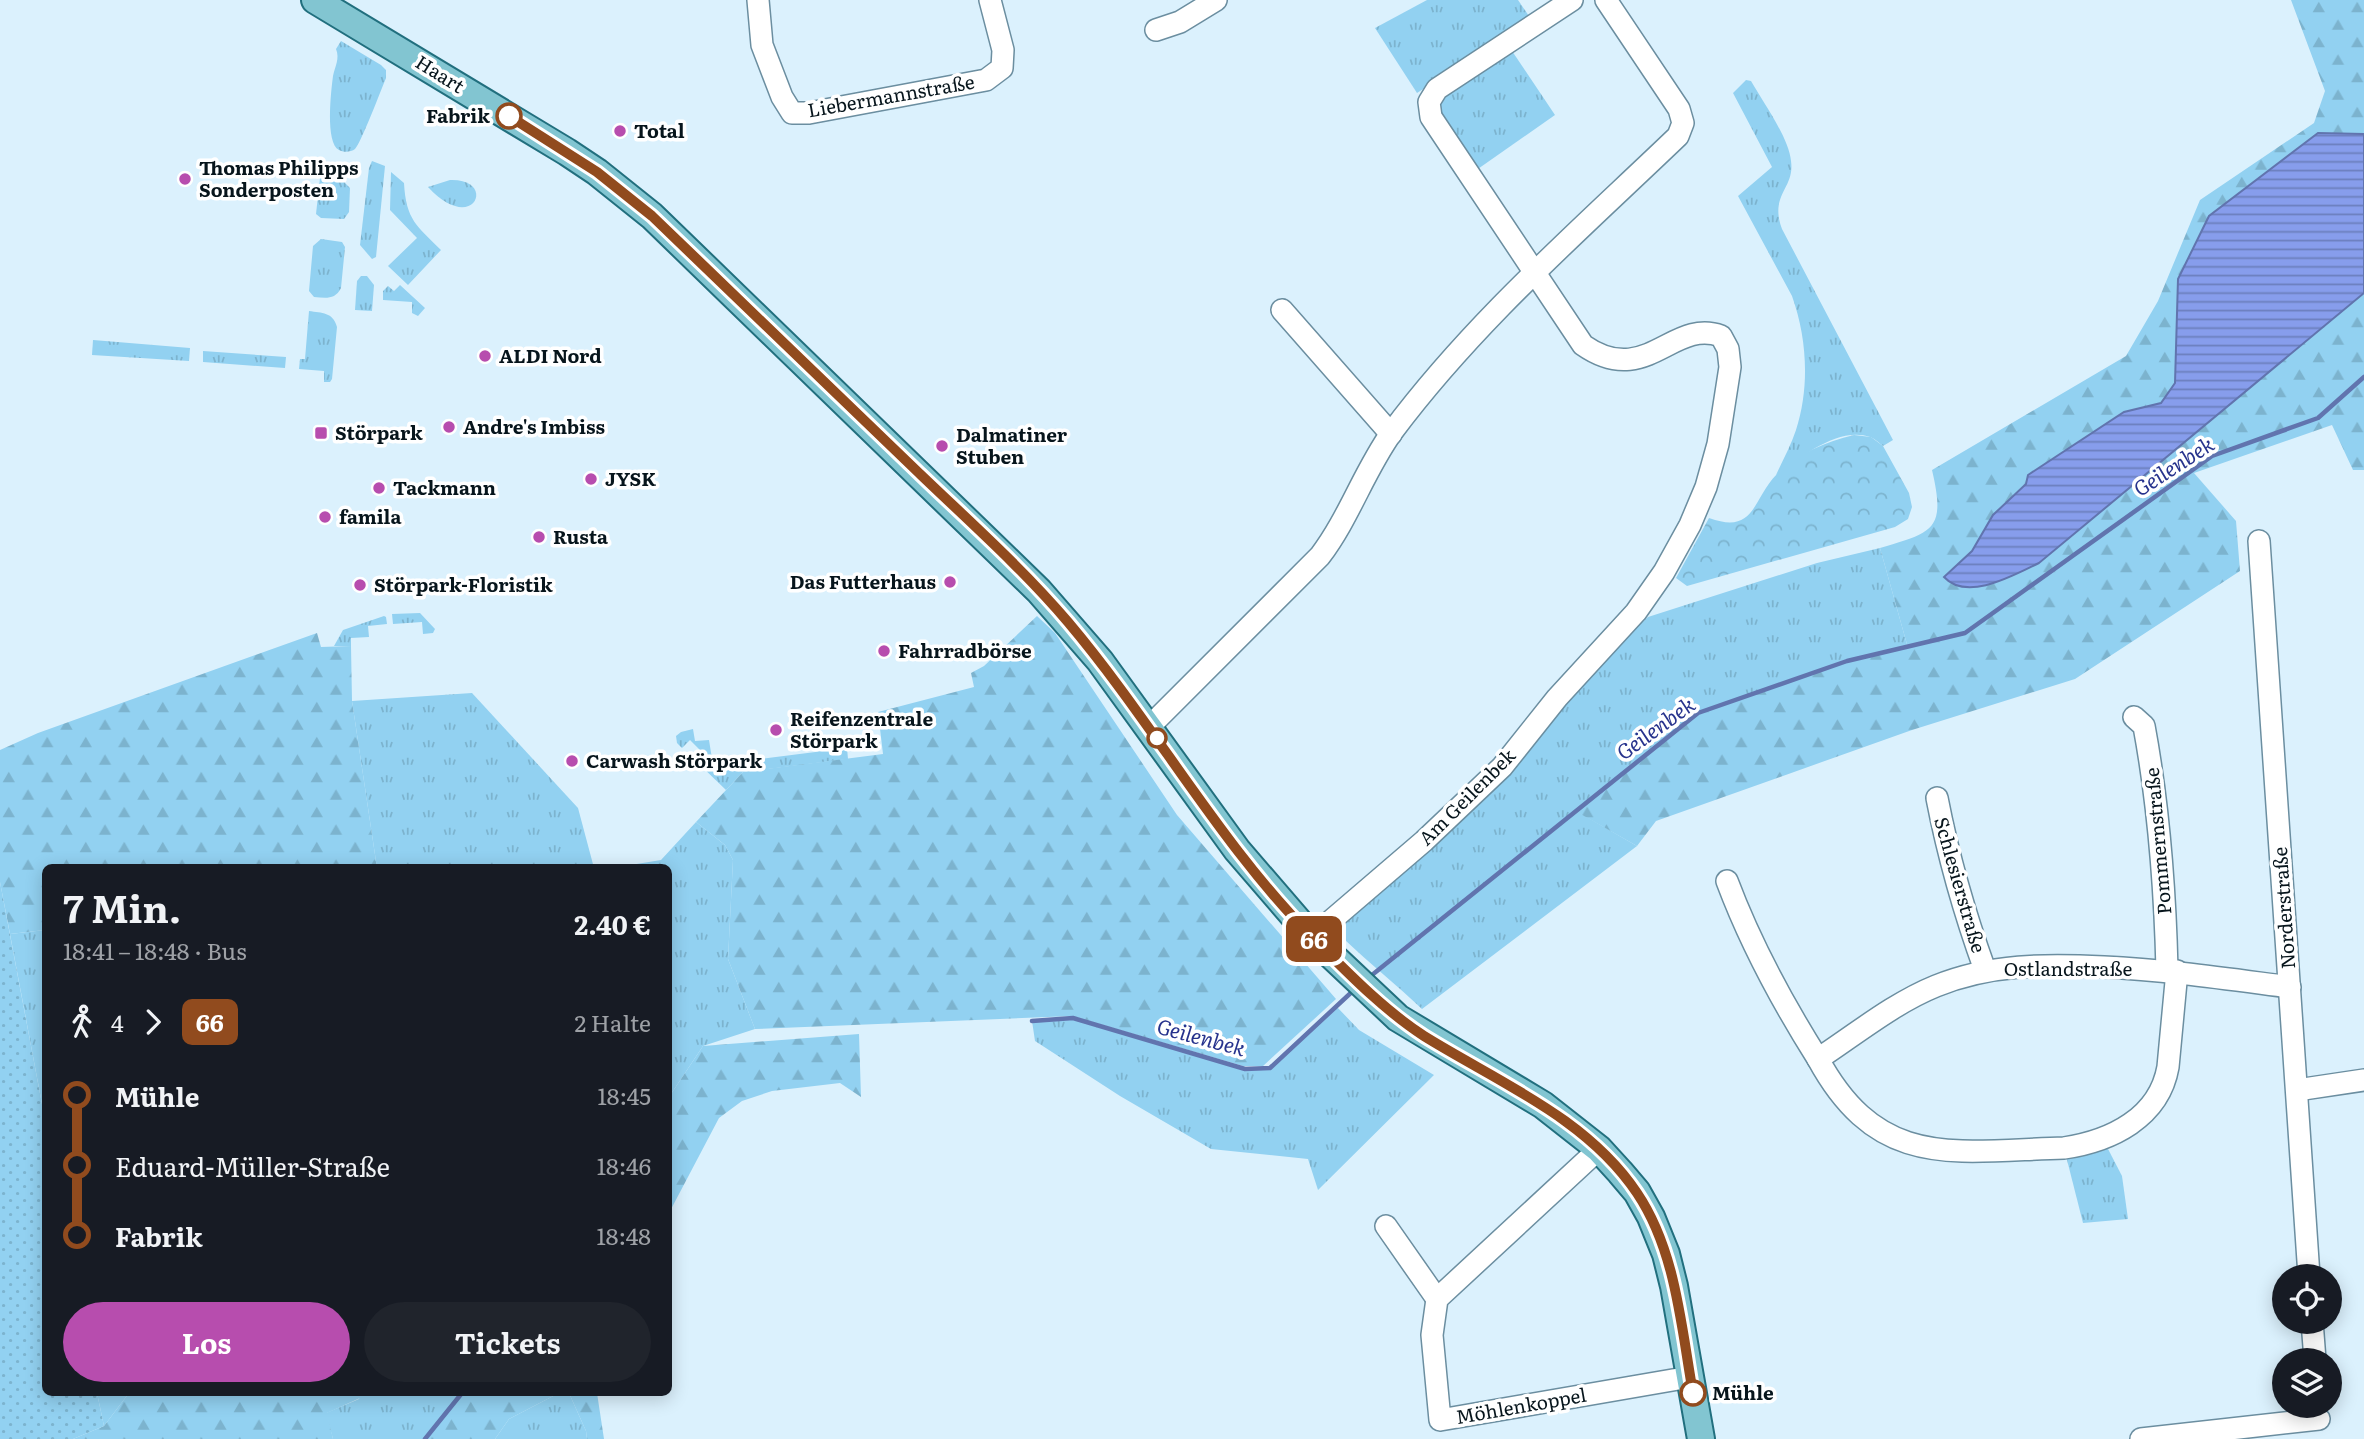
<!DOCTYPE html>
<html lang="de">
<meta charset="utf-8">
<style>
body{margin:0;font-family:Literata,serif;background:#20242c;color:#f1f3f6;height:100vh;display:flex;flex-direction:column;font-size:26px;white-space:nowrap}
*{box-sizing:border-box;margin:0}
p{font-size:23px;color:#9ea1a6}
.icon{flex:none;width:38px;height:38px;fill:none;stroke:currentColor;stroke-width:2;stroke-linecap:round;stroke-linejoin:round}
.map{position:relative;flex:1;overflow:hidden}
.panel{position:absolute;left:42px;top:864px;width:630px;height:532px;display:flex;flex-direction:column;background:#171b24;border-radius:10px;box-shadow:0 4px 18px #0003}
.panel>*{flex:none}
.badge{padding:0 14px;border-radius:10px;font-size:24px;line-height:46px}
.buttons{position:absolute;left:2272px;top:1264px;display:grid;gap:14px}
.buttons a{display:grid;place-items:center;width:70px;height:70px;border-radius:50%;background:#171b24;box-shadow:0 4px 18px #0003;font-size:35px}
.map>.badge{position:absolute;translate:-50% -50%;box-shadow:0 0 0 4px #fff}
.legs{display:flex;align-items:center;gap:10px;height:77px;padding:0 21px;font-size:23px}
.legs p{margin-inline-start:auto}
.head{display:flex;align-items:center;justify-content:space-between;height:119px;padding:0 21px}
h1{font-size:38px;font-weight:700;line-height:52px}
.cta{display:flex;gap:14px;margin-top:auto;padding:14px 21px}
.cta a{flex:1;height:80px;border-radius:42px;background:#b74dae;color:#fff;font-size:28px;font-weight:700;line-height:80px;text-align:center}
.cta a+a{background:#20242c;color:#f1f3f6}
ul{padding:0 21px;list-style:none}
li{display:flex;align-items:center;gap:24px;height:70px;font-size:26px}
li i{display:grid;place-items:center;width:10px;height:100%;margin:0 9px;background:currentColor}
li i::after{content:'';width:18px;height:18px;margin:-9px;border:5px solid;border-radius:50%;background:#171b24}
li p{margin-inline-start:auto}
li:first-child i{background:linear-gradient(#0000 50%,currentColor 0)}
li:last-child i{background:linear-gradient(currentColor 50%,#0000 0)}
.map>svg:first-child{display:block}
.grass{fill:url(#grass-tufts)}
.forest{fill:url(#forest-firs)}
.park{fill:url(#park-crowns)}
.garden{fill:url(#garden-dots)}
.water{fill:url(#water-rules);stroke:#6174ae;stroke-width:2}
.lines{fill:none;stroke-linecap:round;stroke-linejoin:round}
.stream{stroke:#6174ae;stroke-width:4.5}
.minor-casing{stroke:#6b8ea0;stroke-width:24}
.major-casing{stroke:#216f7e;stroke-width:30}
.minor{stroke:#fff;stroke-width:21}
.major{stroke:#82c5d1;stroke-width:26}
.line-1-casing{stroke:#fff;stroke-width:16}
.line-1{stroke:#914b1e;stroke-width:10}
.stop-1-dot{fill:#fff;stroke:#914b1e;stroke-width:3.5}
.poi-dot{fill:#b74dae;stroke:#fff;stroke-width:2.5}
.labels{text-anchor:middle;stroke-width:7;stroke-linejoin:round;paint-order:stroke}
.street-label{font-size:19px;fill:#07151c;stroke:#fff}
.stop-label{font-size:19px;font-weight:bold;fill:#07151c;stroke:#fff;text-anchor:end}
.poi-label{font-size:19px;font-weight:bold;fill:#07151c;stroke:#fff;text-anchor:start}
.water-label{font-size:21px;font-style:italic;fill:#27338d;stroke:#fff}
</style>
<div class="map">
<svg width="2364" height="1439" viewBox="0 0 2364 1439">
<defs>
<pattern id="grass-tufts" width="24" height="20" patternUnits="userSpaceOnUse" patternTransform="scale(1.75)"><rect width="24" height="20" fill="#92d1f1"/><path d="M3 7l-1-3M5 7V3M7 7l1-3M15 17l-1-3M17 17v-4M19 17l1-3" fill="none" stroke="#7cb3ce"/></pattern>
<pattern id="forest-firs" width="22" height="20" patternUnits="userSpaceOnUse" patternTransform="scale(1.75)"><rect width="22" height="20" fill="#92d1f1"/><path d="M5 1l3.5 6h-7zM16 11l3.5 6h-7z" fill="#7cb3ce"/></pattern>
<pattern id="park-crowns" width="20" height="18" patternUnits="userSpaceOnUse" patternTransform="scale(1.75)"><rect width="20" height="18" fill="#92d1f1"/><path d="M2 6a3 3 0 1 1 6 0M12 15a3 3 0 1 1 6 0" fill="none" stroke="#7cb3ce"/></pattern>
<pattern id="garden-dots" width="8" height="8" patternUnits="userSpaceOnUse" patternTransform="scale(1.75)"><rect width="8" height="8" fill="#92d1f1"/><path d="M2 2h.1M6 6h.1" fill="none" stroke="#7cb3ce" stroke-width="1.8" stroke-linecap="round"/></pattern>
<pattern id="water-rules" width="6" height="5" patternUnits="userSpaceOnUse" patternTransform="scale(1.75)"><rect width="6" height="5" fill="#879dec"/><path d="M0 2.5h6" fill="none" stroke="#6c7fbe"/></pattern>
</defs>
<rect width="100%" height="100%" fill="#dbf1fd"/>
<!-- grass -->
<g class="grass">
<polygon points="1427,0 1518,0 1531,19 1417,93 1375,28"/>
<path d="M 341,41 L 381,65 L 386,70 L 386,78 C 381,90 361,143 355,149 C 351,152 344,153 339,150 C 325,143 331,91 333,76 C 335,66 340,59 336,49 Z"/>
<polygon points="1510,48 1555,115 1475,171 1437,114 1438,97"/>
<path d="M 1746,80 L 1751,81 C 1763,102 1789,138 1791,161 C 1795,189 1769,194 1782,229 L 1893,440 L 1883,446 C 1879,443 1874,438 1870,437 C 1838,426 1800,458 1776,475 C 1783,460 1791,445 1796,430 C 1810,387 1807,338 1792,296 L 1738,196 L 1772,167 L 1733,93 Z"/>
<polygon points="322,160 350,188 349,212 344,219 321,218 316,214"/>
<polygon points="372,161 385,166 376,257 372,259 360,245 369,168"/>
<path d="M 391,172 L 404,183 C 406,220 417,226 441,250 L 408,285 L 388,266 L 417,238 L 390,210 Z"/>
<path d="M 450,180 C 498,178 474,237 428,187 Z"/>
<path d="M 321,239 L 342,242 L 345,247 L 341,288 C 335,300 326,298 314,297 L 309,291 L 313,246 Z"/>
<polygon points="361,276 367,276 374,285 372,311 355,310 357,281"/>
<polygon points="400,285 425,308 418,316 412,313 412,302 383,300 383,291 388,286 394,291"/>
<path d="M 309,311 C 322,313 333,312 337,327 L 332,379 L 330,382 L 324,382 L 324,371 L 299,369 L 300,359 L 305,359 Z"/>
<polygon points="93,340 190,348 189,361 92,355"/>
<polygon points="203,351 286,357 285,368 203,362"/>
<path d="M 1880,548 L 1908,648 L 1847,662 L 1698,714 L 1578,812 L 1637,846 L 1422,1009 C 1397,985 1370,964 1345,940 L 1343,924 L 1610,650 L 1648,617 L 1817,563 Z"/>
<polygon points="420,613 435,629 433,633 423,634 422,622 393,624 392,614"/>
<polygon points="384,616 386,617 387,624 368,626 369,637 351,638 351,646 334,646 343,630"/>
<polygon points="472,693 578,808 594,868 377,868 352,701"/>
<polygon points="693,729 695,741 709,740 713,765 847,748 848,759 743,772 726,790 698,763 705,755 690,740 682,748 677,743 676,736 681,732"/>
<polygon points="696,822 725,845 733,860 728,959 755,1029 703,1046 669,1097 668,868 612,868 661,860"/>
<polygon points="45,930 45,1120 10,934"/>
<polygon points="1337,1007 1359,1030 1434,1075 1318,1190 1308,1159 1211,1149 1120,1096 1035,1041 1032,1021 1073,1018 1245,1069 1270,1067"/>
<polygon points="2107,1147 2122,1176 2128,1219 2083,1223 2066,1156"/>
<polygon points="97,1393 129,1393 104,1426"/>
<polygon points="361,1393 462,1393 425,1439 333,1439 326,1413 359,1399"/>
<polygon points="559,1393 569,1393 586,1431 587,1439 495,1439 509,1419"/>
</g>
<!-- forest -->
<g class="forest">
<path d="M 2291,0 L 2364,0 L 2364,134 L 2318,133 L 2178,279 L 2175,383 L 2161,404 L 2123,412 L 2026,484 L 1993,515 L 1972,551 L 1944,577 L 2039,563 L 2364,293 L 2364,470 L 2353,470 L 2332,425 L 2194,473 L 2236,521 L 2240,571 L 2075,679 L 1912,730 L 1656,821 L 1637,846 L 1577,812 L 1698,714 L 1847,662 L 1908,648 L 1880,548 C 1934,532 1946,530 1932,470 L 2126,356 L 2158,301 L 2200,200 L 2314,123 L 2325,91 Z"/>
<polygon points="1037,616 1055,633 1177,815 1336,999 1263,1066 1243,1066 1072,1016 755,1029 728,959 733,860 725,845 696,822 743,772 883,754 878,712 974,687 971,673 984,666"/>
<polygon points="317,633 321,647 351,646 352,701 377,868 46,868 45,930 10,934 0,882 0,750 38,733"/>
<polygon points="859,1034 861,1097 840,1083 772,1091 742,1101 719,1118 669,1213 669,1097 703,1046"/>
<polygon points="129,1393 361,1393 360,1398 327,1413 333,1439 73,1439 104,1426"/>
<polygon points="462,1393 559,1393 509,1419 495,1439 425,1439"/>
<polygon points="569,1393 597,1393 604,1439 587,1439 586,1431"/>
</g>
<!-- park -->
<path class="park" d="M 1854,435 L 1871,437 L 1883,446 L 1909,493 L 1912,507 L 1908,519 L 1895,527 L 1687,586 L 1676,578 L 1709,518 C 1756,535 1752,499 1777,474 C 1799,453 1825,442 1854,435 Z"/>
<!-- garden -->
<polygon class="garden" points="0,882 45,1120 46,1393 97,1393 104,1426 73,1439 0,1439"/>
<!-- water -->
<path class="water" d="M 2318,133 L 2364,134 L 2364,293 L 2039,563 C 2014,575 1967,602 1944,577 L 1972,551 L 1993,515 L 2026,484 L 2028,475 L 2124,412 L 2161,403 L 2175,383 L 2178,279 L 2209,216 Z"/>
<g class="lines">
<!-- stream -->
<g class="stream">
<polyline points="1367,979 1698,713 1847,661 1965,633 2212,456 2318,418 2364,377"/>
<polyline points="1032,1021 1073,1018 1245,1069 1270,1068 1355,989"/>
<polyline points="425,1439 462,1393"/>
</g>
<defs>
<g id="minor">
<polyline points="758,0 762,45 782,97 792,113 809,113 986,80 1002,68 1003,50 990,0"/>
<polyline points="1156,30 1180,22 1216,0"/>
<polyline points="1282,310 1391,434"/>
<polyline points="2259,541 2309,1276"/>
<path d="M 2134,717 L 2144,726 C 2159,807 2165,887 2167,970"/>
<path d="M 1149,727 L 1320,556 C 1349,518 1364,471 1392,432 C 1474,322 1579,231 1678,136 L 1683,123 L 1679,109 L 1606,0"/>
<path d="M 1937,798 C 1949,860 1964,912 1985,970"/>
<path d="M 1727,881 C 1751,945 1782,1002 1818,1059 C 1856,1034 1894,1003 1936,986 C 1990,964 2046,964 2104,967 C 2167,970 2228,979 2290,987"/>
<path d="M 1312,937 L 1424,841 L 1502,767 L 1557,698 L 1636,612 L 1664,572 L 1690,525 L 1706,487 L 1718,444 L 1730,367 L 1728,349 L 1721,336 C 1672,318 1646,389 1583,345 L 1431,117 L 1429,102 L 1437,89 L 1572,0"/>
<path d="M 1818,1059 C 1879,1171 1954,1151 2064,1148 C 2111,1141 2159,1118 2168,1067 L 2177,971"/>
<polyline points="2297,1090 2364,1080"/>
<polyline points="1599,1149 1437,1299 1432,1335 1440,1420 1690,1377"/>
<polyline points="1386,1226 1437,1299"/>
<polyline points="2312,1321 2315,1360"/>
<polyline points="2141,1439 2319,1419"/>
</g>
<polyline id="major" points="315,0 567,152 597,172 652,216 1039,591 1100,661 1237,850 1312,937 1398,1018 1543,1105 1599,1149 1620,1172 1637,1192 1651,1217 1666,1254 1674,1286 1701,1439"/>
</defs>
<!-- minor casing -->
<use href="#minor" class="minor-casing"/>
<!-- major casing -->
<use href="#major" class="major-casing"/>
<!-- minor -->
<use href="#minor" class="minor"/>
<!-- major -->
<use href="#major" class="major"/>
</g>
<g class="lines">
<defs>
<path id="line-1" d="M 509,116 L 597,172 L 652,216 C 742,302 831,388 920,474 C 970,522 1023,569 1068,622 C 1155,725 1220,845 1315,940 C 1349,974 1384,1010 1424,1036 C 1498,1082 1587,1118 1637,1193 C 1676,1251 1681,1326 1693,1393"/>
</defs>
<!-- line-1 casing -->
<use href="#line-1" class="line-1-casing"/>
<!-- line-1 -->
<use href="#line-1" class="line-1"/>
</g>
<!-- markers -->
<g class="stop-1-dot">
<circle cx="509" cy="116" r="12"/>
<circle cx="1157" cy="738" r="9"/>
<circle cx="1693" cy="1393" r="12"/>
</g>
<g class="poi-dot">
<circle cx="620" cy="131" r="7"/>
<circle cx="185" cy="179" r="7"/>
<circle cx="485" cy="356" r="7"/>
<circle cx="449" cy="427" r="7"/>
<rect x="314" y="426" width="14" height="14" rx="3.5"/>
<circle cx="942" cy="446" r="7"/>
<circle cx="591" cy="479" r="7"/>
<circle cx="379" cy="488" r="7"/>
<circle cx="325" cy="517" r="7"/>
<circle cx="539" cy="537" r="7"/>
<circle cx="950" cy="582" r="7"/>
<circle cx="360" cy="585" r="7"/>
<circle cx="884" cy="651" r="7"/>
<circle cx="776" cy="730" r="7"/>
<circle cx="572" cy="761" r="7"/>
</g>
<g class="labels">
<!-- street labels -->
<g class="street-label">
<text transform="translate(440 74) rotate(32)" y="7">Haart</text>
<text transform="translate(891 96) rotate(-10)" y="7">Liebermannstraße</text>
<text transform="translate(1467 797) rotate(-45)" y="7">Am Geilenbek</text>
<text transform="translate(2158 841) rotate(-95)" y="7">Pommernstraße</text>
<text transform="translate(1960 885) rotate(74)" y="7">Schlesierstraße</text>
<text transform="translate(2284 908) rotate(-94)" y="7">Norderstraße</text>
<text x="2068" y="976">Ostlandstraße</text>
<text transform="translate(1521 1406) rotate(-10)" y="7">Möhlenkoppel</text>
</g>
<!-- stop labels -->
<g class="stop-label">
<text x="490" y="123">Fabrik</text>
<text x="1712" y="1400" text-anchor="start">Mühle</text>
</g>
<!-- poi labels -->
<g class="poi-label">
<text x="634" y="138">Total</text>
<text x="199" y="175">Thomas Philipps<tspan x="199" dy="22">Sonderposten</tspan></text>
<text x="499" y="363">ALDI Nord</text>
<text x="463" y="434">Andre's Imbiss</text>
<text x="335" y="440">Störpark</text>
<text x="956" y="442">Dalmatiner<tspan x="956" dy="22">Stuben</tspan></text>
<text x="605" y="486">JYSK</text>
<text x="393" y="495">Tackmann</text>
<text x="339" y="524">famila</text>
<text x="553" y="544">Rusta</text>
<text x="936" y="589" text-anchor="end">Das Futterhaus</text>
<text x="374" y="592">Störpark-Floristik</text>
<text x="898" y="658">Fahrradbörse</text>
<text x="790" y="726">Reifenzentrale<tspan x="790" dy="22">Störpark</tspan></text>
<text x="586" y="768">Carwash Störpark</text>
</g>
<!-- water labels -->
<g class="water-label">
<text transform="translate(2174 467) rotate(-33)" y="7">Geilenbek</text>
<text transform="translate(1656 729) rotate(-36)" y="7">Geilenbek</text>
<text transform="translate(1201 1038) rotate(15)" y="7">Geilenbek</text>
</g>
</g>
</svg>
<div class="buttons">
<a><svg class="icon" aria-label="locate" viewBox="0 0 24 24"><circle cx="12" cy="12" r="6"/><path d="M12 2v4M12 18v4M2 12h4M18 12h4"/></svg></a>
<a><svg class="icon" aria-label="layers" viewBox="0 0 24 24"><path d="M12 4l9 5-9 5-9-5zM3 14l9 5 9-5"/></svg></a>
</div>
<b class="badge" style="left:1314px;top:939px;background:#914b1e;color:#fff">66</b>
<section class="panel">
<div class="head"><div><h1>7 Min.</h1><p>18:41 – 18:48 · Bus</p></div><b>2.40 €</b></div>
<div class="legs"><svg class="icon" aria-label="walk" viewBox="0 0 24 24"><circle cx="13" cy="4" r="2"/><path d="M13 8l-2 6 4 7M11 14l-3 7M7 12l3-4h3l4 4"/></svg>4<svg class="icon" aria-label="forward" viewBox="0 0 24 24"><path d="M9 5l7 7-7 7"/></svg><b class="badge" style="background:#914b1e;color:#fff">66</b><p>2 Halte</p></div>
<ul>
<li><i style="color:#914b1e"></i><b>Mühle</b><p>18:45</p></li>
<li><i style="color:#914b1e"></i><span>Eduard-Müller-Straße</span><p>18:46</p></li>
<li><i style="color:#914b1e"></i><b>Fabrik</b><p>18:48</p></li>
</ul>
<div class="cta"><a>Los</a><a>Tickets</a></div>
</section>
</div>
